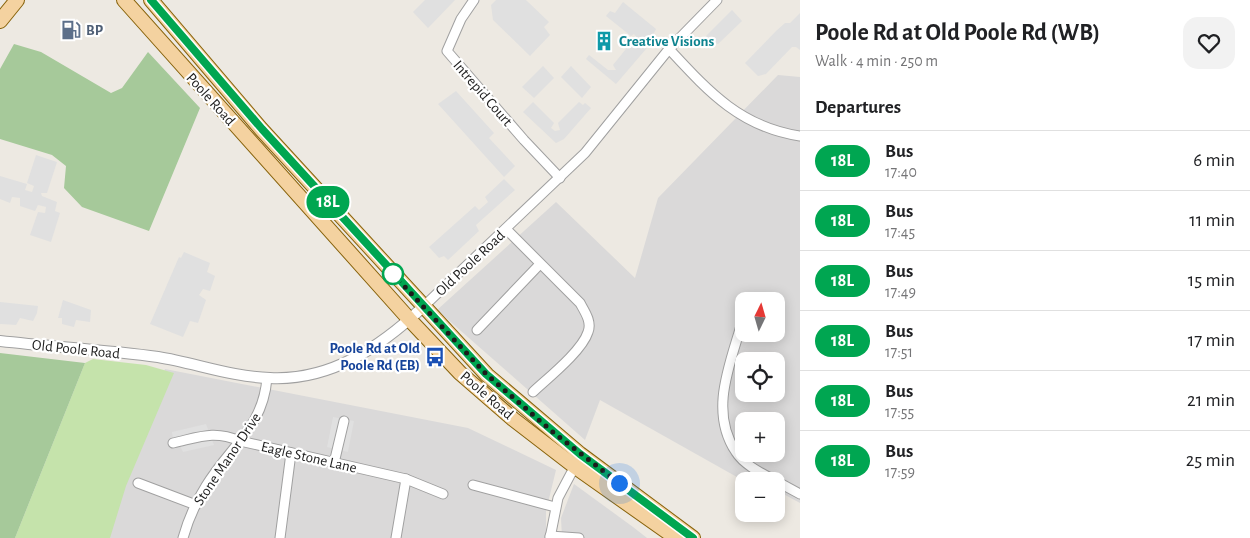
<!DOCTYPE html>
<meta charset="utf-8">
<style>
body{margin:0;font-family:"Alegreya Sans",sans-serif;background:#f2f2f2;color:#202124;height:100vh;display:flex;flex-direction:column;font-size:19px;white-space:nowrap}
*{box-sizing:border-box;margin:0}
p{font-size:16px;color:#757577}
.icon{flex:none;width:28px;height:28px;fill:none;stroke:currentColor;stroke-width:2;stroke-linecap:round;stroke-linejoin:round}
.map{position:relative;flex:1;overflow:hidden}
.panel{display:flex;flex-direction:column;background:#fff;width:450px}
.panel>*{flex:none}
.badge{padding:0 10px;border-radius:16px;font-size:18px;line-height:32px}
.needle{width:32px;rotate:5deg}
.buttons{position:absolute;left:735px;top:292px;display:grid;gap:10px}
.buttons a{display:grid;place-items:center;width:50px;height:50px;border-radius:10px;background:#fff;box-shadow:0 2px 12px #0003;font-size:25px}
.you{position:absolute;width:25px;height:25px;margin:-12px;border:4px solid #fff;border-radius:50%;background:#1a73e8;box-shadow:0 0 0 8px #1a73e833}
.map>.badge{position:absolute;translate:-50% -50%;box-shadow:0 0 0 2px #fff}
h2{padding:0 15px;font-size:19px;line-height:45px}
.round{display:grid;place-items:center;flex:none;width:52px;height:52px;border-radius:15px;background:#f2f2f2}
.summary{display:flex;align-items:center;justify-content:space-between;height:85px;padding:0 15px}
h1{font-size:24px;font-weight:600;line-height:38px}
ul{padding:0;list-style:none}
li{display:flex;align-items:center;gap:15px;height:60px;padding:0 15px;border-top:1px solid #e0e0e0}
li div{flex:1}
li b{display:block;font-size:19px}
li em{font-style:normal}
li .badge{min-width:55px;font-weight:700;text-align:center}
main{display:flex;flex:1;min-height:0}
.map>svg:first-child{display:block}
.residential{fill:#dad9d9;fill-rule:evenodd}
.grass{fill:#c5e3ab}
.forest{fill:#a6c99a}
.parking{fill:#e0e0e0}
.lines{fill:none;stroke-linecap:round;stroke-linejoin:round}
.minor-casing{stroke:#a0a0a0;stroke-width:11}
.tertiary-casing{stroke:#a0a0a0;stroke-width:12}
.primary-casing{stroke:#88630b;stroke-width:16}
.minor{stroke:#fff;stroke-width:9}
.tertiary{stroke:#fff;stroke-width:10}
.primary{stroke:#f4d2a0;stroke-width:14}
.line-casing{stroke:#fff;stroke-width:11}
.line{stroke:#00a651;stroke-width:8}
.walk{stroke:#1c1c1c;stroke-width:5;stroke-dasharray:0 9}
.stop-dot{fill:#fff;stroke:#00a651;stroke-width:2.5}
.labels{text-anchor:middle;stroke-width:4.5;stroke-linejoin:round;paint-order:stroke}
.service-label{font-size:15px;font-weight:bold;fill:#4e5e75;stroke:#fff;text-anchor:start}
.culture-label{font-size:15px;font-weight:bold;fill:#0d838f;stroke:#fff;text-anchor:start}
.street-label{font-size:15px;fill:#1c1c1c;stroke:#fff}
.transit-label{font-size:15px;font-weight:bold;fill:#164399;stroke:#fff;text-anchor:end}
</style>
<main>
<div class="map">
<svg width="800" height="538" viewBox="0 0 800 538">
<rect width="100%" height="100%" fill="#ede9e2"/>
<!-- residential -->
<g class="residential">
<path d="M 778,75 L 800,77 L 800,503 L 776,490 L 776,481 L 744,481 L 600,400 L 585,440 L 437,310 L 556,202 L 635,278 L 658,198 ZM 744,301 L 776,301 L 776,334 L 744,334 ZM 744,361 L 776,361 L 776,394 L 744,394 ZM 744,421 L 776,421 L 776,454 L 744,454 Z"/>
<polygon points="165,369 468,428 556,470 546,511 546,538 99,538"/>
<polygon points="574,484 633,527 647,538 562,538 561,518"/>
</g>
<!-- grass -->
<polygon class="grass" points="93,359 146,365 174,373 126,486 110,538 15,538 85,363"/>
<!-- forest -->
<g class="forest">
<polygon points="14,44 41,52 111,93 122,88 148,52 200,108 149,231 82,207 64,188 66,166 52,155 0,139 0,69"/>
<polygon points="0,353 85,363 15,538 0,538"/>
</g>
<!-- parking -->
<g class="parking">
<polygon points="425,0 455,0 428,28 413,12"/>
<polygon points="496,0 526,0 549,22 544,27 550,35 530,56 493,20 491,5"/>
<polygon points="623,2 656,29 646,49 616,84 586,59 589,55 608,70 616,70 613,65 630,44 637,45 638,39 634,34 631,36 606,16 610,11 615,13"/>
<polygon points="732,10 742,21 718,44 712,42 706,36"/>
<polygon points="800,13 800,50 796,47 792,47 766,74 758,76 745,63 776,31 785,23 790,23"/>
<polygon points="543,66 554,78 534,98 522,87"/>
<polygon points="571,66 591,87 582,98 561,77"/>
<polygon points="456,91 494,133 489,138 515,166 504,177 438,104"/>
<polygon points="533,102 554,123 551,128 555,131 560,130 558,123 579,102 583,105 585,103 591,108 564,139 556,143 523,112"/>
<polygon points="36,155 57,162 47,193 41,193 42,196 57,202 55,211 60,213 51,242 30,235 38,212 45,213 46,207 38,205 35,211 20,206 20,198 12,197 10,203 0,199 0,176 27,184 25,190 32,192 34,186 27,183"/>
<polygon points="504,179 515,190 476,225 479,231 448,260 444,256 439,258 429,247 475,206 479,210 488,202 485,197"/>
<polygon points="184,252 210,263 207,272 215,276 210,291 203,289 199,295 206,300 198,323 190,321 183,337 150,324 179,257 181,258"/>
<polygon points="63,300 91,310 90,322 76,320 74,327 62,324 62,318 58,318"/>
<polygon points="0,302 38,306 37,313 33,321 20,318 16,325 0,324"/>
<polygon points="333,417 354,421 348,452 327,447"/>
<polygon points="206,424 214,445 183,452 180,446 174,447 172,432"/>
</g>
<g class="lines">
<defs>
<g id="minor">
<polyline points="474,0 461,19 447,51 524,140 560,178"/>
<path d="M 669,49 C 708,91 740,127 800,136"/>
<path d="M 506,229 L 580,303 C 585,312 592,322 588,332 C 582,351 548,378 533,392"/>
<polyline points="747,301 748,298"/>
<polyline points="423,307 585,153 669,49 717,0"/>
<path d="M 744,315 C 733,358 707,409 736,452 C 744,465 763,474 776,481"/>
<polyline points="477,330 540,264"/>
<path d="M 173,443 C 200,437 214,430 240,441 L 406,479 L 443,494"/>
<polyline points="334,463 344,421"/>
<polyline points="776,481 800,494"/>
<polyline points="138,483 196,505"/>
<polyline points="473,485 555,507"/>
<polyline points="550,536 579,538"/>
<path d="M 183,538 C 188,520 196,502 206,486 C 230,446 263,428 267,378"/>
<polyline points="280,538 291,453"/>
<polyline points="396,538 406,479"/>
<polyline points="550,538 558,498 576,464"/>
</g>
<path id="tertiary" d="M 0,341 C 53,347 106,350 158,357 C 195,363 232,377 270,378 C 331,381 380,347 423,307"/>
<g id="primary">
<polyline points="124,0 409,319 460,373 513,419 574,466 676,538"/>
<polyline points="151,0 261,129 487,375 580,454 693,538"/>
<polyline points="0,21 17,0"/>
</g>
</defs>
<!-- minor casing -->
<use href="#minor" class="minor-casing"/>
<!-- tertiary casing -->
<use href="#tertiary" class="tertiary-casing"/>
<!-- primary casing -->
<use href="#primary" class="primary-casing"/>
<!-- minor -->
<use href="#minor" class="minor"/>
<!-- tertiary -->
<use href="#tertiary" class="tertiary"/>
<!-- primary -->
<use href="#primary" class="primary"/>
</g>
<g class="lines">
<defs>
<polyline id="line" points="151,0 262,129 486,374 580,454 693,538"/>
</defs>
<!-- line casing -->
<use href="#line" class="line-casing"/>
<!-- line -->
<use href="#line" class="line"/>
<!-- walk -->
<polyline class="walk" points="393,274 486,374 554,433 619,483"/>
</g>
<!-- icons -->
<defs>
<symbol id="fuel-bare" viewBox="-9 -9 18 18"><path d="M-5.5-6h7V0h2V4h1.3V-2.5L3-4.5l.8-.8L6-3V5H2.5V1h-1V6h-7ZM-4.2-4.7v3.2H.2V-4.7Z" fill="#5c6f8a" stroke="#fff" stroke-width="2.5" paint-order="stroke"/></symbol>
<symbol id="building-bare" viewBox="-9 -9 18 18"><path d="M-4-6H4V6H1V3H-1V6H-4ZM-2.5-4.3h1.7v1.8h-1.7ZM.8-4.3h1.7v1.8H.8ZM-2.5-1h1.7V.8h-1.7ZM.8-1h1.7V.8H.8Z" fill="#0f9aa8" stroke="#fff" stroke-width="2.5" paint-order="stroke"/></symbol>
<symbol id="bus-bare" viewBox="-9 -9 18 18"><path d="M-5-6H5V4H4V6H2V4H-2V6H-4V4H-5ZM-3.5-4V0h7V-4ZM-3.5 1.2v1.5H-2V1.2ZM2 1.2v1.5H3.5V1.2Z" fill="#1a4fb4" stroke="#fff" stroke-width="2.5" paint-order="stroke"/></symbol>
</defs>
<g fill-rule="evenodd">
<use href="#fuel-bare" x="57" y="16" width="28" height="28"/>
<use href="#building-bare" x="590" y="27" width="28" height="28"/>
<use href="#bus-bare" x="421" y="343" width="28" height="28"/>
</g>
<!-- markers -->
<circle class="stop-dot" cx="393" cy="274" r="10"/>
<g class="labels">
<!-- service labels -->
<g class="service-label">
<text x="86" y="35">BP</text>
</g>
<!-- culture labels -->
<g class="culture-label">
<text x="619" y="46">Creative Visions</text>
</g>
<!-- street labels -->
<g class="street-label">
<text transform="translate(483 93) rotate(49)" y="5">Intrepid Court</text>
<text transform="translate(211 99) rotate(48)" y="5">Poole Road</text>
<text transform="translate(470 263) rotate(-43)" y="5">Old Poole Road</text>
<text transform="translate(76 349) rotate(6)" y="5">Old Poole Road</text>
<text transform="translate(487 395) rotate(41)" y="5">Poole Road</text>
<text transform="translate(309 457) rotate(13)" y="5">Eagle Stone Lane</text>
<text transform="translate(227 459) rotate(-56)" y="5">Stone Manor Drive</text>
</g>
<!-- transit labels -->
<g class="transit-label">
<text x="420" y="353">Poole Rd at Old<tspan x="420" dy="17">Poole Rd (EB)</tspan></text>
</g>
</g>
</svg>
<div class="buttons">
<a><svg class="needle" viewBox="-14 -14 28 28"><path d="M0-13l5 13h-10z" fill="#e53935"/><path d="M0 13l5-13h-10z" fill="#757577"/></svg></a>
<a><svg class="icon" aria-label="locate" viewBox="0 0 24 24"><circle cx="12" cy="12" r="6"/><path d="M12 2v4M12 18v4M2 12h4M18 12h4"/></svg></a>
<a>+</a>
<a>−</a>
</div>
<div class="you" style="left:619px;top:483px"></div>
<b class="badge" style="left:328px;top:202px;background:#00a651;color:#fff">18L</b>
</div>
<section class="panel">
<div class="summary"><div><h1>Poole Rd at Old Poole Rd (WB)</h1><p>Walk · 4 min · 250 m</p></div><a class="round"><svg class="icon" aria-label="heart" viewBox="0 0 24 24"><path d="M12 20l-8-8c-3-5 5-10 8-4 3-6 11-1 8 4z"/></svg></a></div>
<h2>Departures</h2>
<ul>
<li><span class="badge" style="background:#00a651;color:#fff">18L</span><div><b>Bus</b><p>17:40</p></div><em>6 min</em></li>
<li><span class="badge" style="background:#00a651;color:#fff">18L</span><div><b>Bus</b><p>17:45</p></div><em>11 min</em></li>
<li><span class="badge" style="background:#00a651;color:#fff">18L</span><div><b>Bus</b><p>17:49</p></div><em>15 min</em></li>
<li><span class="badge" style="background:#00a651;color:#fff">18L</span><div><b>Bus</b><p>17:51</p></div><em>17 min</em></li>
<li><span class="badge" style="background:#00a651;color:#fff">18L</span><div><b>Bus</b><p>17:55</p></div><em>21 min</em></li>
<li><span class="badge" style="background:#00a651;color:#fff">18L</span><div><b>Bus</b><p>17:59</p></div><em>25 min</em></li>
</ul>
</section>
</main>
